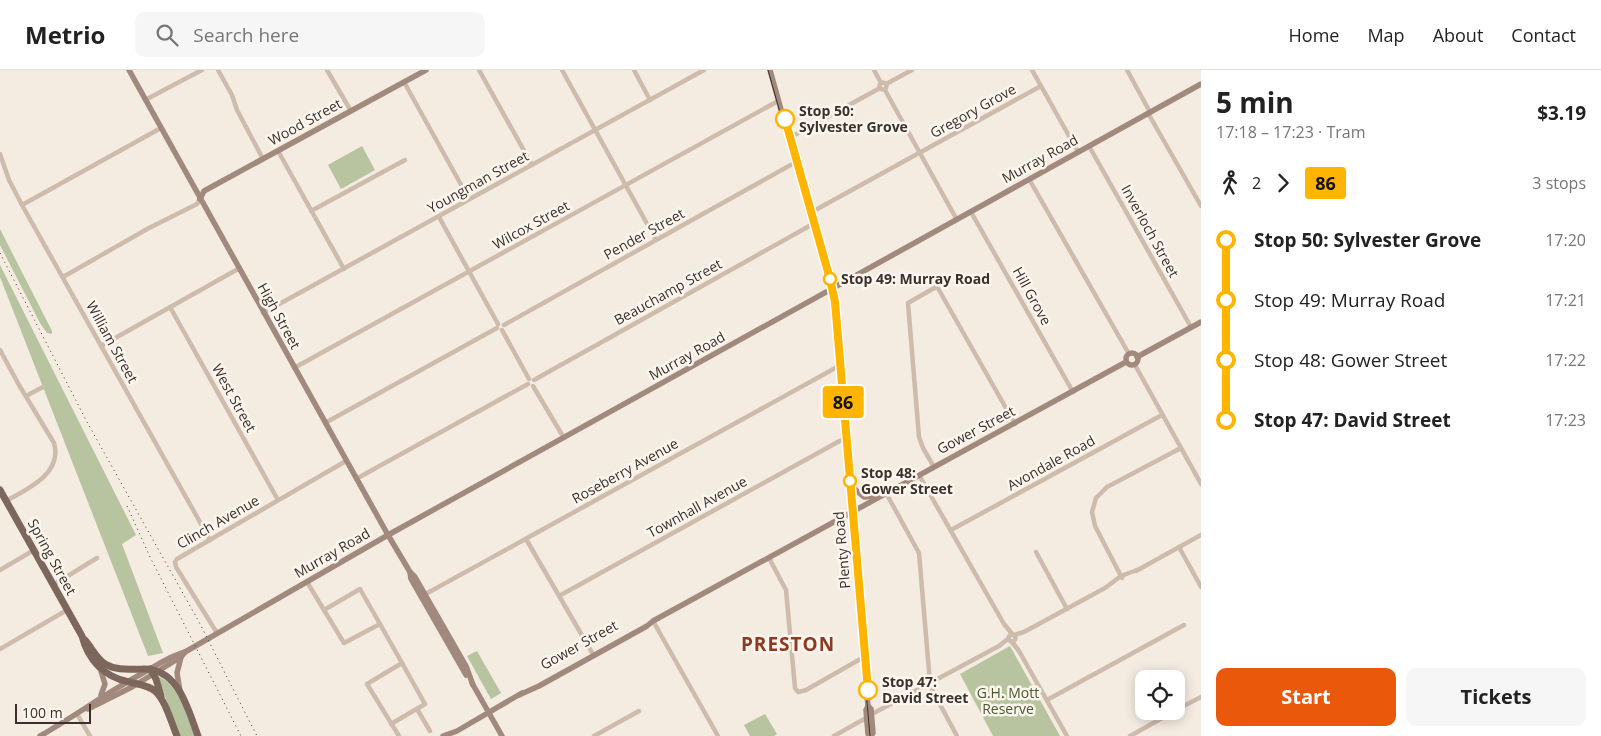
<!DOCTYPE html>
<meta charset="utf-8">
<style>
body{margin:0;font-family:"Open Sans",sans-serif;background:#f6f6f6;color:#222;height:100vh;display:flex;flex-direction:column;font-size:19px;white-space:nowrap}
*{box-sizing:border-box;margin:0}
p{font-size:16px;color:#767676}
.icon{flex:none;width:28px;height:28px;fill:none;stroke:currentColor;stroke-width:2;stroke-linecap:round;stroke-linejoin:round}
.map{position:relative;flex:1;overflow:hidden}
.details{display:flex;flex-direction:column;background:#fff;width:400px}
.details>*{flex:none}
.badge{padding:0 10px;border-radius:4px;font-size:18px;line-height:32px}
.fabs{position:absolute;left:1135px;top:600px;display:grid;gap:10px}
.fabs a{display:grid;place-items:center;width:50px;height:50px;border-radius:10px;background:#fff;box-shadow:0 2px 12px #0003;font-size:25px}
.scale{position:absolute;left:15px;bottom:12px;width:76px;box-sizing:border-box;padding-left:5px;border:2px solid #3b302b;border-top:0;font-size:14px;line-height:18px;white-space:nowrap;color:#3b302b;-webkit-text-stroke:4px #fbf5ee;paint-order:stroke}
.map>.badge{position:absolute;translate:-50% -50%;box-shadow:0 0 0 2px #fff}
.legs{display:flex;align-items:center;gap:8px;height:55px;padding:0 15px;font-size:16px}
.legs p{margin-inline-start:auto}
.overview{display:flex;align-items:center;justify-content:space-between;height:85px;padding:0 15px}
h1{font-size:28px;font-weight:700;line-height:38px}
.button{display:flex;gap:10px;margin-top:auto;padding:10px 15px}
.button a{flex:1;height:58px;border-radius:10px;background:#ea580c;color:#fff;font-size:20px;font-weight:700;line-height:58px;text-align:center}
.button a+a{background:#f6f6f6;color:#222}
ul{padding:0 15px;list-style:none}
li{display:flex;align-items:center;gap:18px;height:60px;font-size:19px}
li i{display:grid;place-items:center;width:8px;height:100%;margin:0 6px;background:currentColor}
li i::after{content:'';width:12px;height:12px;margin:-6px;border:4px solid;border-radius:50%;background:#fff}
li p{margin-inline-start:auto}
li:first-child i{background:linear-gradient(#0000 50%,currentColor 0)}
li:last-child i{background:linear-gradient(currentColor 50%,#0000 0)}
header{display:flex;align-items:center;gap:30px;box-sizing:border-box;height:70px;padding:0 25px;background:#fff;border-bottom:1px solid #e0e0e0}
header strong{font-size:24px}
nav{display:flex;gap:28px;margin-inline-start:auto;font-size:18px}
.search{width:350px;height:45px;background:#f6f6f6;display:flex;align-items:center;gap:12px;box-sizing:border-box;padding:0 18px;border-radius:10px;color:#767676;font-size:19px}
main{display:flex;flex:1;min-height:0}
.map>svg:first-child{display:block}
.green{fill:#b8c4a0}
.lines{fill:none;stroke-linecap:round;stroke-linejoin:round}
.street{stroke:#cdbbac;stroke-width:4.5}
.secondary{stroke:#a18a7d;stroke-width:5.5}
.primary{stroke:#7d675c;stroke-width:7}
.tram{stroke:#3b302b;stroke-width:1}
.rail{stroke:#3b302b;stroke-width:1;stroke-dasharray:1 4;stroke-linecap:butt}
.line-1-casing{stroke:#fff;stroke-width:11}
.line-1{stroke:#ffb500;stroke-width:8}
.stop-1-dot{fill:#fff;stroke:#ffb500;stroke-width:2.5}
.labels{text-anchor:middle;stroke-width:5;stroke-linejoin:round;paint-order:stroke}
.stop-label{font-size:14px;font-weight:bold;fill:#3b302b;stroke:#fbf5ee;text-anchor:start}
.street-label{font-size:14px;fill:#3b302b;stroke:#fbf5ee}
.park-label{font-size:14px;fill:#4a5a2e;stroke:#fbf5ee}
.district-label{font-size:19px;font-weight:bold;letter-spacing:1px;fill:#8c3b22;stroke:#fbf5ee}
</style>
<header>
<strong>Metrio</strong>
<div class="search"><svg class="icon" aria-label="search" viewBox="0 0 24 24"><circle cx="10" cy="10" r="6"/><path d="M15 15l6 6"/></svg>Search here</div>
<nav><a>Home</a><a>Map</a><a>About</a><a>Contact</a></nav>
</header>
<main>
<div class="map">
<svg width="1201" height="666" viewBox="0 0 1201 666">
<rect width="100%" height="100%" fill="#f4ebe1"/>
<!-- green -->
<g class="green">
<polygon points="362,76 375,100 341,119 328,95"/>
<polygon points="0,159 52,261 52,264 47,263 40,253 0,175"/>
<polygon points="0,195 136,465 122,474 163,583 148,586 0,207"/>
<polygon points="1010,576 1060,666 993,666 960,604"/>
<polygon points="477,581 501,623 491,629 467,586"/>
<path d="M 160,607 C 181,619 186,644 195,666 L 179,666 L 159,609 Z"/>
<polygon points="765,644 777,664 774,666 750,666 744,655"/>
</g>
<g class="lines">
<!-- street -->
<g class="street">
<polyline points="218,0 232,25 237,40 263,89"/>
<polyline points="327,0 351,41"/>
<polyline points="479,0 532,95"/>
<polyline points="562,0 656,170"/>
<polyline points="634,0 650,30"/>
<polyline points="874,0 881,13"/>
<polyline points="1032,0 1078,82"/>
<polyline points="1127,0 1150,42"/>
<polyline points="404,12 469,129"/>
<circle cx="883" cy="16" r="3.5"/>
<polyline points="886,14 912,0"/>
<polyline points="885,20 957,150"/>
<polyline points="145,30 202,0"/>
<polyline points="1148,43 1201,136"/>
<polyline points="789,68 880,18"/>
<polyline points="1089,76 1191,257"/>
<polyline points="278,81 344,199"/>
<polyline points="0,84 9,110 22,135 210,470"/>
<polyline points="1029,109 1129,284"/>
<polyline points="22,135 161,58"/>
<polyline points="311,141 405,90"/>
<polyline points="971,142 1073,322"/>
<polyline points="810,143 1041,16"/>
<polyline points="439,147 498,254"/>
<polyline points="63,207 149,158 197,134 200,129"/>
<polyline points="935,213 1015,354"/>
<polyline points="170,237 278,430"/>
<polyline points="263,243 704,0"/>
<polyline points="504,255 796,92"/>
<polyline points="502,260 529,309"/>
<polyline points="101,276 238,199"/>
<path d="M 0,280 L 19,315 L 54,373 C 63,403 28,419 6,431"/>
<polyline points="1135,295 1201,414"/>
<polyline points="294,298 778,31"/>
<polyline points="534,310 813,154"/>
<polyline points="533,316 564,368"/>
<polyline points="26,326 43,317"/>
<polyline points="325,353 497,258"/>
<polyline points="934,397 923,378 919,367 908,233 936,217"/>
<polyline points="919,405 1004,554 1013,565"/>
<polyline points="356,409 528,314"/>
<polyline points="886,423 919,483 930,613"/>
<polyline points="951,460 1162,345"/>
<polyline points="526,469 594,586"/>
<polyline points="1179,477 1201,517"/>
<polyline points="1036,482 1067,539"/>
<polyline points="769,488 786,520 795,618 798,622 806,620 864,587"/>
<polyline points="0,500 34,480"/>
<polyline points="1136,501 1201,465"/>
<polyline points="1122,508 1095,456 1092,442 1096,428 1107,417 1181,378"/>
<polyline points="307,512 344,573 380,554 402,593 367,614 399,666"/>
<polyline points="53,515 97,488"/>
<polyline points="422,526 839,296"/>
<polyline points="559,526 845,368"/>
<polyline points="324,540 360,519 380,554"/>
<polyline points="653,551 718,666"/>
<polyline points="217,563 176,497 175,492 177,489 346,391"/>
<circle cx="1012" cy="568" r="3.5"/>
<polyline points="1014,565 1024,562 1105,518 1121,506 1137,500"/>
<polyline points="1012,572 1019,581 1067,666"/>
<polyline points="0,579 67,540"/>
<polyline points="929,614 957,666"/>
<polyline points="1047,630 1184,555"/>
<polyline points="417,639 430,661"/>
<polyline points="1176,640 1201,627"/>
<polyline points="77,644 90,666"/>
<polyline points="872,644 999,576 1009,568"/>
<polyline points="391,654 425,634 402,593"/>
<polyline points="594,666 639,641"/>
<polyline points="834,666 866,648"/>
<polyline points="1130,666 1175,641"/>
</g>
<!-- secondary -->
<g class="secondary">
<polyline points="129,0 388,465 410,502 415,507 466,596 473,615"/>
<polyline points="770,0 829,212 834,232 867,626 868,636 866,640 868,664 869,666"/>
<polyline points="200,129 204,121 426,0"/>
<circle cx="1132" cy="289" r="6"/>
<polyline points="1137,287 1201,252"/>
<polyline points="850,415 864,427 878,426"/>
<polyline points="410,502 411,509 466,605"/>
<polyline points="100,598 105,614 101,625"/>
<polyline points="472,613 502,666"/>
<polyline points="180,621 177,603 181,587"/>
<polyline points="519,625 539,616 647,556 653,551 1126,292"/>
<polyline points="868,636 871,639 873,663 871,666"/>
<polyline points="88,639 132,617 181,587 185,582"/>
<path d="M 40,666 C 75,646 108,622 143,603 C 157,595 170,586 185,582 L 388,465 L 1201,14"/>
<polyline points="443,666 457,661 522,623"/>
</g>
<!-- primary -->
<g class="primary">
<path d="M 0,420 L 82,566 C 88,590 104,607 129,612 C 137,614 148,615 155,621 C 166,631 171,652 177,666"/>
<path d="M 85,570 C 92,578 96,588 105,594 C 117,601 130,599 143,599 C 179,598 188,640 198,666"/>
<polyline points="150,599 156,609 161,626"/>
</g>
<!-- tram -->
<polyline class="tram" points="768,0 828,212 832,233 870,666"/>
<!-- rail -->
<g class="rail">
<polyline points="0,183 87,352 199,552 257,666"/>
<polyline points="127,436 151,489 241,666"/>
</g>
</g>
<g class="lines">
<defs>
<polyline id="line-1" points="785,49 830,209 835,232 868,620"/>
</defs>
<!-- line-1 casing -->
<use href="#line-1" class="line-1-casing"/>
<!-- line-1 -->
<use href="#line-1" class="line-1"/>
</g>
<!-- markers -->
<g class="stop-1-dot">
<circle cx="785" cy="49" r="9"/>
<circle cx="830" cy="209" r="6"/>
<circle cx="850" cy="411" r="6"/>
<circle cx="868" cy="620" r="9"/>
</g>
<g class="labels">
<!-- stop labels -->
<g class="stop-label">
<text x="799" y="46">Stop 50:<tspan x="799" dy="16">Sylvester Grove</tspan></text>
<text x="841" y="214">Stop 49: Murray Road</text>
<text x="861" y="408">Stop 48:<tspan x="861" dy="16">Gower Street</tspan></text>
<text x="882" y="617">Stop 47:<tspan x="882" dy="16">David Street</tspan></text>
</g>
<!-- street labels -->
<g class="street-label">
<text transform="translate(973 41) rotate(-29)" y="5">Gregory Grove</text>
<text transform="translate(305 52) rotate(-29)" y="5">Wood Street</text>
<text transform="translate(1040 89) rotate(-29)" y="5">Murray Road</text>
<text transform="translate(478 112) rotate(-29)" y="5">Youngman Street</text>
<text transform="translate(531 155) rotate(-29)" y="5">Wilcox Street</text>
<text transform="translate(1150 161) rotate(61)" y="5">Inverloch Street</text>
<text transform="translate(644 164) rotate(-29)" y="5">Pender Street</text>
<text transform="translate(668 222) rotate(-29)" y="5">Beauchamp Street</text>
<text transform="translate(1032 226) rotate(61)" y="5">Hill Grove</text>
<text transform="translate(279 246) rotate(61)" y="5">High Street</text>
<text transform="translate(112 272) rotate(61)" y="5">William Street</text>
<text transform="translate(687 286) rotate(-29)" y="5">Murray Road</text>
<text transform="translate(234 328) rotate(61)" y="5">West Street</text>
<text transform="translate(976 360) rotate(-28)" y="5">Gower Street</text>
<text transform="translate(1051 393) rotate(-29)" y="5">Avondale Road</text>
<text transform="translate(625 401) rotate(-29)" y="5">Roseberry Avenue</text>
<text transform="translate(697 437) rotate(-29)" y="5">Townhall Avenue</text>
<text transform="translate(218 452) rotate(-30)" y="5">Clinch Avenue</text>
<text transform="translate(842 480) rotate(-95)" y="5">Plenty Road</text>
<text transform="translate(332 483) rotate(-30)" y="5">Murray Road</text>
<text transform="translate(52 487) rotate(61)" y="5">Spring Street</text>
<text transform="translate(579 575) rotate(-29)" y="5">Gower Street</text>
</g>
<!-- park labels -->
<g class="park-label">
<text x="1008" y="628">G.H. Mott<tspan x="1008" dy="16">Reserve</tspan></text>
</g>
<!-- district labels -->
<g class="district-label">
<text x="788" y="581">PRESTON</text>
</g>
</g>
</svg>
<div class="fabs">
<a><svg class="icon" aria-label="locate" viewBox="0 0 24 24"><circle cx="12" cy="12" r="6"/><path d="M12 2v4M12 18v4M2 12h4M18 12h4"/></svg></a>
</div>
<div class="scale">100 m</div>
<b class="badge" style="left:843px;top:332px;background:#ffb500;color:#111">86</b>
</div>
<section class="details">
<div class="overview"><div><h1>5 min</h1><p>17:18 – 17:23 · Tram</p></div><b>$3.19</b></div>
<div class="legs"><svg class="icon" aria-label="walk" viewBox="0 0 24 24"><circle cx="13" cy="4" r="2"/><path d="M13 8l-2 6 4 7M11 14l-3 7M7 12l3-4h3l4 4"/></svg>2<svg class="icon" aria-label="forward" viewBox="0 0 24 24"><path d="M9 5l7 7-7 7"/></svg><b class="badge" style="background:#ffb500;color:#111">86</b><p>3 stops</p></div>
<ul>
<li><i style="color:#ffb500"></i><b>Stop 50: Sylvester Grove</b><p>17:20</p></li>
<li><i style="color:#ffb500"></i><span>Stop 49: Murray Road</span><p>17:21</p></li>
<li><i style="color:#ffb500"></i><span>Stop 48: Gower Street</span><p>17:22</p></li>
<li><i style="color:#ffb500"></i><b>Stop 47: David Street</b><p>17:23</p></li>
</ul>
<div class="button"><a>Start</a><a>Tickets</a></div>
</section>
</main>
